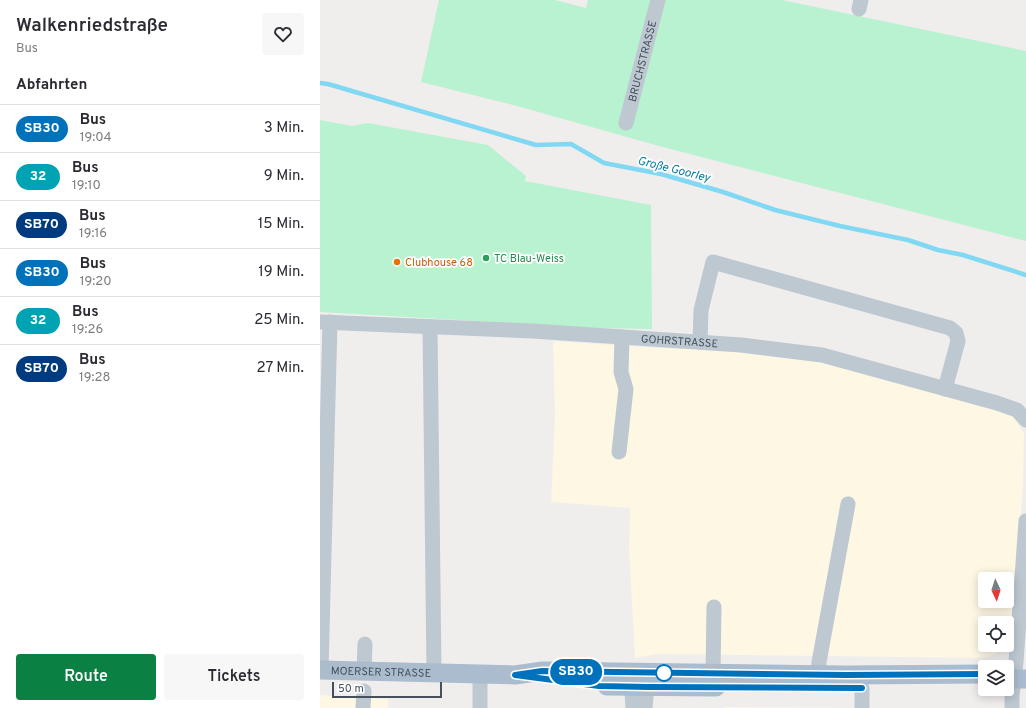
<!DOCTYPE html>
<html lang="de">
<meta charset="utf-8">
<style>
body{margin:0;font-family:Overpass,sans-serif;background:#f7f7f7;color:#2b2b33;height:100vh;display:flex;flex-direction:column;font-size:15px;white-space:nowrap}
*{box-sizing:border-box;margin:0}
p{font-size:13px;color:#7c7c81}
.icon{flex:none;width:22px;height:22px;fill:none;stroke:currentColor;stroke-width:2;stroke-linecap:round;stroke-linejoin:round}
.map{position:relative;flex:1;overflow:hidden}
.side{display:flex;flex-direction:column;background:#fff;width:320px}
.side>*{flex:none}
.badge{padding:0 8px;border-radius:13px;font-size:14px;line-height:26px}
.needle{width:26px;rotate:176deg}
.controls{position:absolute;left:658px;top:572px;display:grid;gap:8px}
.controls a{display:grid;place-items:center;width:36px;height:36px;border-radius:4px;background:#fff;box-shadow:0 2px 10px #0003;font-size:20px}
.scale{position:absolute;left:12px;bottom:10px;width:110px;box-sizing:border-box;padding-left:4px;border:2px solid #44505c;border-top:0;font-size:11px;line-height:14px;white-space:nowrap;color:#44505c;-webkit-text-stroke:3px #fff;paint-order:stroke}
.map>.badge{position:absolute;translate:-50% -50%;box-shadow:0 0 0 2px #fff}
h2{padding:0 16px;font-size:15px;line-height:36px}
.round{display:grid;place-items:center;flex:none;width:42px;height:42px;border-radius:4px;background:#f7f7f7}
.head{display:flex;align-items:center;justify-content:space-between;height:68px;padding:0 16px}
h1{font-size:19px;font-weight:600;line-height:30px}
.cta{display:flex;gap:8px;margin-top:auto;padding:8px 16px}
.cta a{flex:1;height:46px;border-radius:4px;background:#0b8043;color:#fff;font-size:16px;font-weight:600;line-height:46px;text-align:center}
.cta a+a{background:#f7f7f7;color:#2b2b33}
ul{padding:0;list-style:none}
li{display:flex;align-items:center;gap:12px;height:48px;padding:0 16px;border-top:1px solid #e1e1e2}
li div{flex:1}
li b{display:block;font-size:15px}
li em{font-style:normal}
li .badge{min-width:44px;font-weight:700;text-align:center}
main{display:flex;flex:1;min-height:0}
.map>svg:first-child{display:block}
.commercial{fill:#fdf7e4;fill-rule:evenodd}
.green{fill:#b8f2d0}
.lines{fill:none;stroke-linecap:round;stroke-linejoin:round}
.stream{stroke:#81d8f3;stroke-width:4.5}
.minor{stroke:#bdc8d1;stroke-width:15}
.major{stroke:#abbccf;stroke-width:19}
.line-casing{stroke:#fff;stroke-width:9}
.line{stroke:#0072bc;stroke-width:6}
.leisure-dot{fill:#2e9e5b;stroke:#fff;stroke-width:1.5}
.food-dot{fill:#e8710a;stroke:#fff;stroke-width:1.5}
.stop-dot{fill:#fff;stroke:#0072bc;stroke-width:2}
.labels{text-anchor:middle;stroke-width:3.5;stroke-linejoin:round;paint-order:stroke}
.street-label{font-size:11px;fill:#44505c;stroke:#fff}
.leisure-label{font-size:11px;fill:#27864d;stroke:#fff;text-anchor:start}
.food-label{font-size:11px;fill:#c56008;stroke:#fff;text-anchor:start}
.water-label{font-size:12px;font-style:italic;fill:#037da2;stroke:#fff}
</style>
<main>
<section class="side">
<div class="head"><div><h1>Walkenriedstraße</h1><p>Bus</p></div><a class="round"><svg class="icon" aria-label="heart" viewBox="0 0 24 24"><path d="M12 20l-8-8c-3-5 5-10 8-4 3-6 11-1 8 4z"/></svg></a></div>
<h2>Abfahrten</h2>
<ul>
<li><span class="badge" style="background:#0072bc;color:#fff">SB30</span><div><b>Bus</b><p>19:04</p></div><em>3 Min.</em></li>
<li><span class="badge" style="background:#00a3b4;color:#fff">32</span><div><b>Bus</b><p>19:10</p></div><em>9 Min.</em></li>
<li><span class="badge" style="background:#003b80;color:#fff">SB70</span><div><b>Bus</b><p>19:16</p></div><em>15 Min.</em></li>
<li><span class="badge" style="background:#0072bc;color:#fff">SB30</span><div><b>Bus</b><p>19:20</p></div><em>19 Min.</em></li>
<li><span class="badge" style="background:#00a3b4;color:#fff">32</span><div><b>Bus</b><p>19:26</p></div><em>25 Min.</em></li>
<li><span class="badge" style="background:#003b80;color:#fff">SB70</span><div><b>Bus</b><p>19:28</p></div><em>27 Min.</em></li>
</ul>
<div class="cta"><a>Route</a><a>Tickets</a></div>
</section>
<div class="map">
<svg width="706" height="708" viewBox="0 0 706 708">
<rect width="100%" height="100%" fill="#f0eded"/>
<!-- commercial -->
<g class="commercial">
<path d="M 233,341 L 339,348 L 425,350 L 498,358 L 668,408 L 693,417 L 704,433 L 703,486 L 694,599 L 690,629 L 687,635 L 687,623 L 665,623 L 665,645 L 683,645 L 681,648 L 675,654 L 668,657 L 659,658 L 337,654 L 315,658 L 309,549 L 310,508 L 231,502 L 235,416 ZM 665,579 L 687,579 L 687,601 L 665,601 Z"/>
<polygon points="0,695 68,699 68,708 0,708"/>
<polygon points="406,707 553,707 401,708"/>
</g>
<!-- green -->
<g class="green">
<polygon points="119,0 235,0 266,8 268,0 462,0 706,51 706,241 339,146 197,106 101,82"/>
<polygon points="0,120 32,126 48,123 168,145 206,176 205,181 331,205 332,329 275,328 0,312"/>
</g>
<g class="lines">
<!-- stream -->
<polyline class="stream" points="0,83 8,84 216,145 251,144 284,163 341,174 403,192 455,210 520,226 588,240 618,250 643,255 706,275"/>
<!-- minor -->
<g class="minor">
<polyline points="539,9 541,0"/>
<path id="s1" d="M 306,123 L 338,0"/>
<path id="s2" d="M 0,322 L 213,331 L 421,345 L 502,355 L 677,403 L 697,410 L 706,420"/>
<polyline points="110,327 114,673"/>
<polyline points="380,342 381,310 393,262 630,328 636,333 638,341 625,389"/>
<polyline points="299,452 306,389 301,372 302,337"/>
<polyline points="1,670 10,322"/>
<polyline points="44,671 45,644"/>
<polyline points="393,674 394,607"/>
<polyline points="498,675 499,662 528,504"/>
<polyline points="311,676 313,708"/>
<polyline points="43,708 44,691"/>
<polyline points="160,708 160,675"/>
<polyline points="325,708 328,675"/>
<polyline points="542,708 542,688"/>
<polyline points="692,708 692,695 696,662 706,521"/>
</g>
<!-- major -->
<g class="major">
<path id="s3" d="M 0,670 L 195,675 L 223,671 L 525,675 L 665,674"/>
<polyline points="687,677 694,679 706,679"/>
<polyline points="287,686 396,687"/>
</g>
</g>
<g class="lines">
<defs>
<polyline id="line" points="542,688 328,687 279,686 195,675 222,671 526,675 665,674"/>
</defs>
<!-- line casing -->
<use href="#line" class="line-casing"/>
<!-- line -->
<use href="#line" class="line"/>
</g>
<!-- markers -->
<circle class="leisure-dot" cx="166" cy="258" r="4"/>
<circle class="food-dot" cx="77" cy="262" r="4"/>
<circle class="stop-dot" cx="344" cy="673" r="8"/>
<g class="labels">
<!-- street labels -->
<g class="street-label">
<text dy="4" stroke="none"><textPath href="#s1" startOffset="64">BRUCHSTRASSE</textPath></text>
<text dy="4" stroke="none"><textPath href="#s2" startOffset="360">GOHRSTRASSE</textPath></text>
<text dy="4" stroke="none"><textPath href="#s3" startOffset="61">MOERSER STRASSE</textPath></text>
</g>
<!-- leisure labels -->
<g class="leisure-label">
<text x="174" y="262">TC Blau-Weiss</text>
</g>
<!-- food labels -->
<g class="food-label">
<text x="85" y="266">Clubhouse 68</text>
</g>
<!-- water labels -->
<g class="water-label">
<text transform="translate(354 169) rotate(14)" y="4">Große Goorley</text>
</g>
</g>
</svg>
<div class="controls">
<a><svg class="needle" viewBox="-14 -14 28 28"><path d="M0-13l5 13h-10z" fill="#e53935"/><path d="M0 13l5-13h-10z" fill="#7c7c81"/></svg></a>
<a><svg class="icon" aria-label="locate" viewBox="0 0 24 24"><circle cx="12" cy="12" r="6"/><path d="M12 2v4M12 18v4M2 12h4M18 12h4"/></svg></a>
<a><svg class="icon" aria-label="layers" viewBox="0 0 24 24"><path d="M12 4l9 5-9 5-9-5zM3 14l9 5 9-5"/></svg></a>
</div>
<div class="scale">50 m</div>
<b class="badge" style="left:256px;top:672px;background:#0072bc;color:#fff">SB30</b>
</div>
</main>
